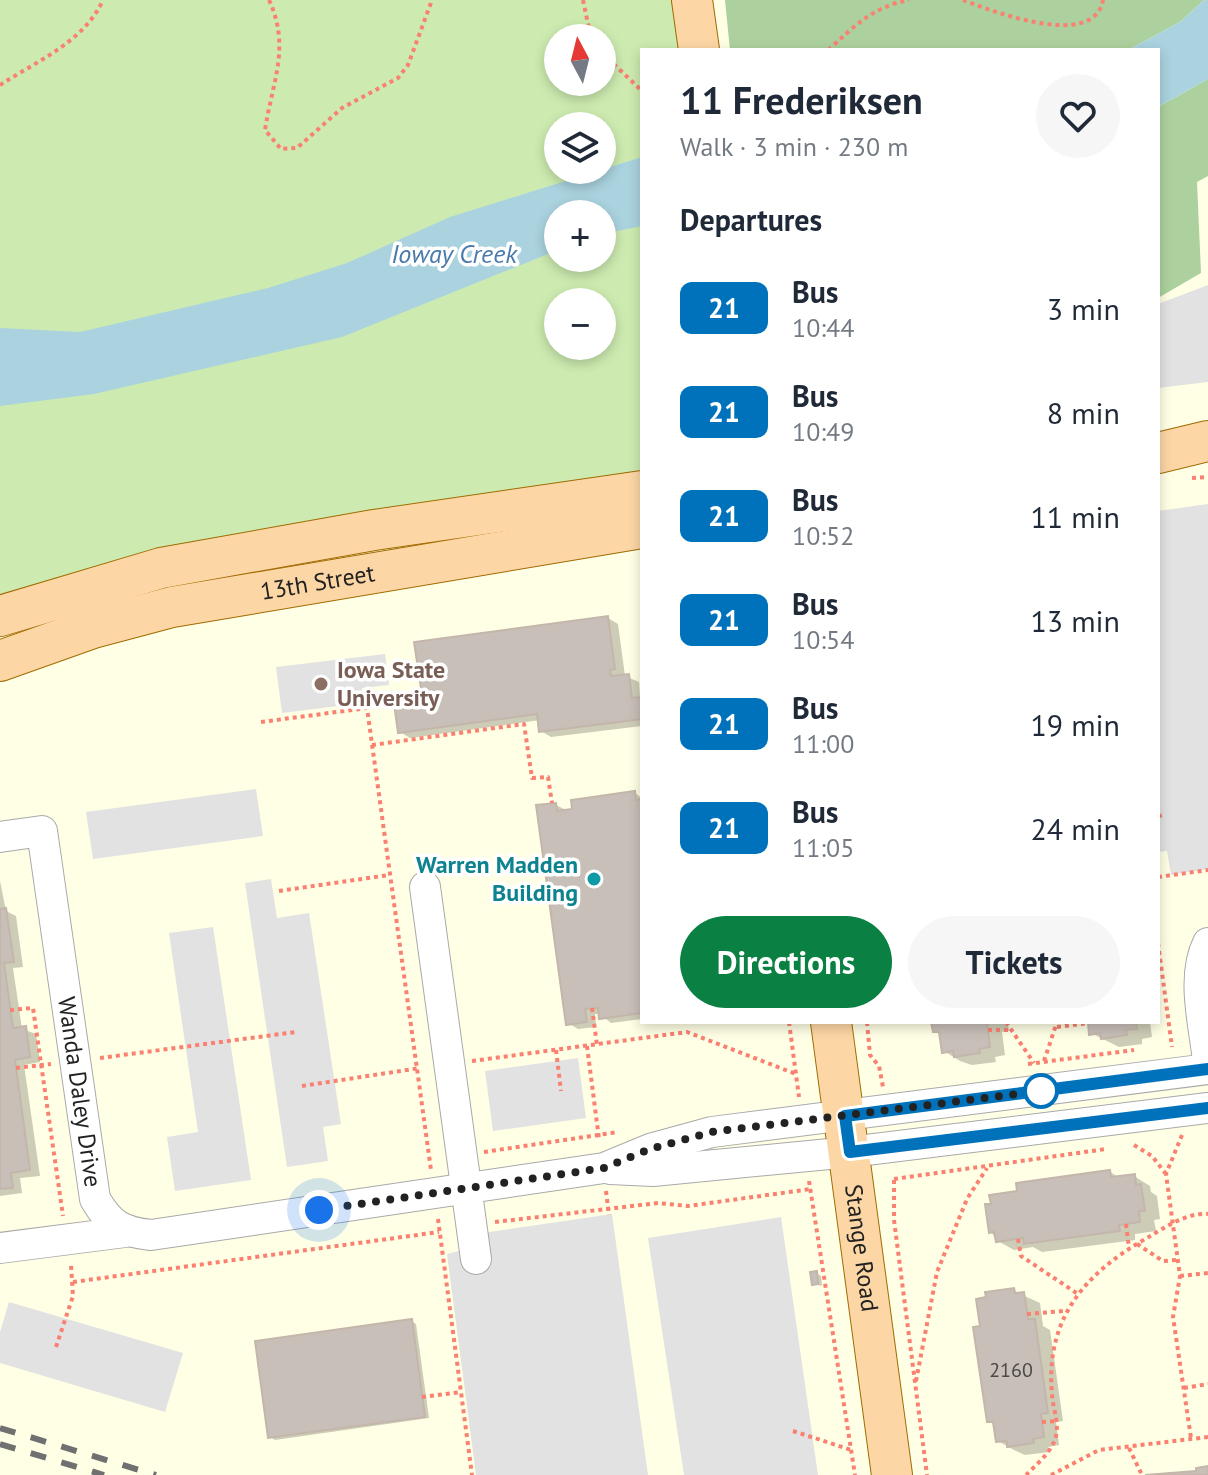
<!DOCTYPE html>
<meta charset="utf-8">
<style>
body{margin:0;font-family:"PT Sans",sans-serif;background:#f6f6f7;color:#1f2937;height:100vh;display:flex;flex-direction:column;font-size:30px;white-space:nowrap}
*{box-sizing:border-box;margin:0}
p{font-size:26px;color:#747a83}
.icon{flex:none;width:44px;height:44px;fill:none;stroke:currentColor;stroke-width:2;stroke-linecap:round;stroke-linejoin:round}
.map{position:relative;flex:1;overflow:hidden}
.side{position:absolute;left:640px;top:48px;width:520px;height:976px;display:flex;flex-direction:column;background:#fff;border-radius:0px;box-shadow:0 4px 12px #0003}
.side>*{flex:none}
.badge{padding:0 16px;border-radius:12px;font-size:28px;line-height:52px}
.needle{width:52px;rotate:353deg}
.tools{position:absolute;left:544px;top:24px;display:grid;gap:16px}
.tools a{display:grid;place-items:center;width:72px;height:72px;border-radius:50%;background:#fff;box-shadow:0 4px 12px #0003;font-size:40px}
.you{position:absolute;width:40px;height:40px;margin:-20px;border:6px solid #fff;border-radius:50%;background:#1a73e8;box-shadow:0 0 0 12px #1a73e833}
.map>.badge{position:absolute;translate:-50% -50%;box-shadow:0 0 0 4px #fff}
h2{padding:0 40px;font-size:30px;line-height:72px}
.round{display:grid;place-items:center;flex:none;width:84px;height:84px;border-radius:42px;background:#f6f6f7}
.headline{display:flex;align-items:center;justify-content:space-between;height:136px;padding:0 40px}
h1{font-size:38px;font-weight:700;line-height:60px}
.cta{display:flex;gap:16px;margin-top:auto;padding:16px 40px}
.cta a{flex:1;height:92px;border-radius:48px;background:#0b8043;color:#fff;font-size:32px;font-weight:700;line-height:92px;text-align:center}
.cta a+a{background:#f6f6f7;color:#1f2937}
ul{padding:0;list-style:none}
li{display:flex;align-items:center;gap:24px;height:104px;padding:0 40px}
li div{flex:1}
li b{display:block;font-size:30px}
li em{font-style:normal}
li .badge{min-width:88px;font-weight:700;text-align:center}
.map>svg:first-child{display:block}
.education{fill:#ffffe5;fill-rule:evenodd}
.grass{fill:#cdebb0;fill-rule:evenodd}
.forest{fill:#add19e}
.parking{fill:#e2e2e2}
.water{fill:#aad3df}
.shadow{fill:#0003}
.building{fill:#c7bfb8;stroke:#c4b6ab;stroke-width:2}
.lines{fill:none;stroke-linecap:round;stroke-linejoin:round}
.minor-casing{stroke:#a9a9a9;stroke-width:32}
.major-casing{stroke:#a06b00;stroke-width:42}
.path{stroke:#fa8072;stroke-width:4;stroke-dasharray:4 4;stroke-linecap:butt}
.minor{stroke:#fff;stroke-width:30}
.major{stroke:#fcd6a4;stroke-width:40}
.rail{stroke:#707070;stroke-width:6;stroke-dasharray:16 16;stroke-linecap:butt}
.line-casing{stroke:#fff;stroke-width:18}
.line{stroke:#0072bc;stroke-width:12}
.walk{stroke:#222;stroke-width:8;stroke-dasharray:0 14.4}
.education-dot{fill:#8d6e63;stroke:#fff;stroke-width:3}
.culture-dot{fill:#0f9aa8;stroke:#fff;stroke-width:3}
.stop-dot{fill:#fff;stroke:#0072bc;stroke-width:4}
.labels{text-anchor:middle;stroke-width:7;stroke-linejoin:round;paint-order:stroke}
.number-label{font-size:20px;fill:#4b4948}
.street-label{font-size:24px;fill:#222;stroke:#fff}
.education-label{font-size:24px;font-weight:bold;fill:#785e54;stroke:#fff;text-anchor:start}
.culture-label{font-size:24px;font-weight:bold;fill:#0d838f;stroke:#fff;text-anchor:end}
.water-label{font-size:26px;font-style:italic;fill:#4a7aab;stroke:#fff}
</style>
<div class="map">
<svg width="1208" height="1475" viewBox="0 0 1208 1475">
<rect width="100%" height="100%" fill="#f2efe9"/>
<!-- education -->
<path class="education" d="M 0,0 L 1208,0 L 1208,1475 L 0,1475 ZM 558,38 L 602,38 L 602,82 L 558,82 ZM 642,50 L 1158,50 L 1158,1022 L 642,1022 ZM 558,126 L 602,126 L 602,170 L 558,170 ZM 558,214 L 602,214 L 602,258 L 558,258 ZM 558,302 L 602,302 L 602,346 L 558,346 Z"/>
<!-- grass -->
<path class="grass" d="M 0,0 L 692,0 L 699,50 L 642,50 L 642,476 L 0,603 ZM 558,38 L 602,38 L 602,82 L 558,82 ZM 558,126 L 602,126 L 602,170 L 558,170 ZM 558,214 L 602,214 L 602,258 L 558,258 ZM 558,302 L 602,302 L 602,346 L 558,346 Z"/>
<!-- forest -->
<g class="forest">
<polygon points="725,0 1204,0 1180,22 1128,50 730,50"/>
<polygon points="1208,79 1208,176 1197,182 1201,273 1158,298 1158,107"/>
</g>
<!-- parking -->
<g class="parking">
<polygon points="1208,285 1208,382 1158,388 1158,304"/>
<polygon points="1208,504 1208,869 1171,875 1167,851 1158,852 1158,511"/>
<polygon points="385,654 389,685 362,688 363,703 282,713 276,667"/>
<polygon points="256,789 263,836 93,859 86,812"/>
<polygon points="271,879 277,918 309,913 341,1124 323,1127 328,1161 287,1167 245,883"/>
<polygon points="213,927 251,1180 175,1191 167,1137 198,1132 169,933"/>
<polygon points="578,1058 586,1118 493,1131 485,1071"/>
<polygon points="612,1214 648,1475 476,1475 447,1254 463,1250 462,1236"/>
<polygon points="781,1217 818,1475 684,1475 648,1238"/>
<polygon points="9,1302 183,1353 165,1412 0,1363 0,1332"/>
</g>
<!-- water -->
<g class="water">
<polygon points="1204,0 1208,0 1208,79 1158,107 1158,50 1128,50 1180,22"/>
<polygon points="642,157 642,226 602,234 602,214 558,214 558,250 342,337 94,394 0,406 0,328 80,332 268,288 347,263 450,217"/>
</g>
<!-- shadow -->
<g class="shadow">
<polygon points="608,618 618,624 625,676 639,682 642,726 551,737 541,731 540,720 410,738 400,732 429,701 423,694"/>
<polygon points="635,793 642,798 642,1019 611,1023 600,1014 595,1014 596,1027 578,1029 568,1023 556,805 568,811"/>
<polygon points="0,881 6,911 16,916 23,967 13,968 22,1029 36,1034 40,1062 24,1065 40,1176 20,1178 22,1193 0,1196"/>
<polygon points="933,1022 1008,1022 1009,1031 1002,1032 1005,1055 995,1057 996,1062 972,1065 960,1061 944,1051 942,1035 935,1031"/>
<polygon points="1090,1022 1150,1022 1152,1037 1142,1039 1142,1044 1119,1047 1091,1033"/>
<polygon points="1110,1172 1120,1178 1134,1176 1150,1186 1151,1192 1157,1196 1160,1219 1154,1220 1156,1231 1135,1234 1135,1240 1042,1252 1033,1247 1014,1250 998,1241 991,1232"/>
<polygon points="816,1273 821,1276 822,1286 814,1284"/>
<polygon points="1014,1291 1040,1303 1043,1326 1050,1330 1063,1421 1056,1422 1059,1445 1048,1447 1049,1452 1025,1455 1014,1450 998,1441 996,1425 988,1421 982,1328"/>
<polygon points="411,1321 416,1324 429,1418 275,1440 270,1437"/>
</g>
<!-- building -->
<g class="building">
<polygon points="608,616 615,669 610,670 611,676 629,674 632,698 642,697 642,719 539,732 537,714 398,733 394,703 427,699 426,695 422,695 414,642"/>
<polygon points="635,791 636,800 642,799 642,1013 599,1019 598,1008 585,1009 587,1022 566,1025 536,805 556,803 557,811 572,809 571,800"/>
<polygon points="6,908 14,962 4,963 13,1028 26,1026 30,1057 15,1060 30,1170 11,1173 13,1188 0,1189 0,909"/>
<polygon points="931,1022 994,1022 987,1024 990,1047 979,1049 980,1053 954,1057 953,1051 942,1053 939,1032 933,1032"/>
<polygon points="1136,1022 1137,1029 1126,1030 1127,1035 1101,1039 1100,1033 1089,1035 1088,1022"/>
<polygon points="1110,1170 1111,1177 1135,1174 1136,1185 1141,1184 1145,1211 1139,1211 1140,1222 1119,1225 1120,1231 1024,1244 1023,1238 996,1242 994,1232 989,1233 985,1204 991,1204 989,1195 1017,1191 1016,1183"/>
<polygon points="817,1271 818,1284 812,1285 810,1272"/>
<polygon points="1014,1288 1015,1293 1024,1292 1028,1319 1035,1319 1048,1413 1041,1414 1044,1437 1033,1439 1034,1443 1007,1447 1007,1441 996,1442 993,1422 987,1422 973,1327 980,1326 976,1299 986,1297 985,1292"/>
<polygon points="412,1319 425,1417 268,1438 255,1341"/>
<polygon points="1208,1466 1208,1475 1145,1475 1196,1471 1196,1468"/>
</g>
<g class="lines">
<defs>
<g id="minor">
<path id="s1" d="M 0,837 L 42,831 L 95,1199 C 110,1225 122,1232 151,1235 L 604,1168 L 650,1149 L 712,1132 L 1208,1069"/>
<polyline points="425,887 476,1259"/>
<path d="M 1208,943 C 1191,977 1204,1024 1208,1061"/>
<polyline points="610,1169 653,1171 850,1152 1208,1108"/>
<polyline points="0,1248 125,1232"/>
</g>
<g id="major">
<polyline points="692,0 699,50"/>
<polyline points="1158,453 1208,441"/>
<polyline points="0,616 161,568 374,530 642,491"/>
<path id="s2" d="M 0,661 L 93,628 L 172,607 L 642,528"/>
<path id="s3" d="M 831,1022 L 892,1475"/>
</g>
</defs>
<!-- minor casing -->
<use href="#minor" class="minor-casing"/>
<!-- major casing -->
<use href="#major" class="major-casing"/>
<!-- path -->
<g class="path">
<path d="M 269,0 C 291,47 272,83 265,130 L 281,149 L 297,148 L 342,108 L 398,78 L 408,65 L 432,0"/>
<polyline points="583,0 591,38"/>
<path d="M 963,0 C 994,12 1094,50 1103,0"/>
<path d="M 828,50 C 855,26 872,7 909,0"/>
<polyline points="602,53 642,91"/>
<path d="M 0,85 C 37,61 84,42 103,0"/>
<polyline points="1192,478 1208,477"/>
<polyline points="261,722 367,708 431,1170"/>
<polyline points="372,745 524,724 532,778 548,777 552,803"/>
<polyline points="1158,816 1165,815"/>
<polyline points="1158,877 1208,870"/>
<polyline points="279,891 389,875"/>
<polyline points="1158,943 1172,1047"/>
<polyline points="592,1008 597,1045"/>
<polyline points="10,1010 33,1008 63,1216"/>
<polyline points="789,1022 799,1097"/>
<polyline points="867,1022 870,1055 879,1066 883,1087"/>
<polyline points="1006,1022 1034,1063"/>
<polyline points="1057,1027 1088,1023"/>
<polyline points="988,1030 1012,1030"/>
<polyline points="587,1046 599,1139"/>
<polyline points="556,1050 561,1091"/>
<polyline points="100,1058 296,1032"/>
<polyline points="472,1061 687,1032 796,1074"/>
<polyline points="1044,1061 1057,1022"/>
<polyline points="1028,1064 1134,1050"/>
<polyline points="16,1068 51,1064"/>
<polyline points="302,1086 420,1068"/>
<polyline points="1182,1135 1166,1174 1180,1276 1173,1317 1191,1438"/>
<polyline points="1134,1145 1152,1156 1166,1174"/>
<polyline points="484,1152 618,1132"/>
<polyline points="894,1179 1106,1149"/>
<polyline points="894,1180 894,1220 927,1475"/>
<polyline points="809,1181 855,1475"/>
<polyline points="606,1191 609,1215"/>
<polyline points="438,1219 472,1475"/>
<polyline points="495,1222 658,1203 688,1206 811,1189"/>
<polyline points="1126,1224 1129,1248"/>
<polyline points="1018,1239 1021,1256 1078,1294"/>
<polyline points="1137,1244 1163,1261 1177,1260"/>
<polyline points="1180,1276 1208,1273"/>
<polyline points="73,1282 439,1232"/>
<polyline points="1027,1314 1064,1311"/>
<polyline points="56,1347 73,1296 71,1265"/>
<polyline points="916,1381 937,1272 967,1199 987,1168"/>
<polyline points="1184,1388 1208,1384"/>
<polyline points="422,1397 461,1392"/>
<polyline points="1042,1422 1057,1421"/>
<polyline points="793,1431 851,1450"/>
<polyline points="1129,1448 1142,1475"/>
<path d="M 1026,1475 C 1035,1466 1049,1454 1054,1442 C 1061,1426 1053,1411 1052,1394 C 1045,1319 1085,1273 1147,1238 C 1164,1228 1187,1212 1208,1214"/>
<polyline points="1051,1475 1099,1450 1208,1437"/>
</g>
<!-- minor -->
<use href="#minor" class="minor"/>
<!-- major -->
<use href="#major" class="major"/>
<!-- rail -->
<g class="rail">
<polyline points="0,1428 156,1475"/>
<polyline points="0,1444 104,1475"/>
</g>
</g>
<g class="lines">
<defs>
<polyline id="line" points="1208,1069 845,1116 850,1152 1208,1108"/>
</defs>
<!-- line casing -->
<use href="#line" class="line-casing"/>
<!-- line -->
<use href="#line" class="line"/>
<!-- walk -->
<polyline class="walk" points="319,1210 604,1168 650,1149 712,1132 1041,1091"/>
</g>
<!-- markers -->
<circle class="education-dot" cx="321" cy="684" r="8"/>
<circle class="culture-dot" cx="594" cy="879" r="8"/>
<circle class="stop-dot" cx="1041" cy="1091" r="16"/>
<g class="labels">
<!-- number labels -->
<g class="number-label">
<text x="1011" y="1377">2160</text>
</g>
<!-- street labels -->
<g class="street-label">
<text dy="8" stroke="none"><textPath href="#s2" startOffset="328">13th Street</textPath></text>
<text dy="8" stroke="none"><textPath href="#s1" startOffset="306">Wanda Daley Drive</textPath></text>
<text dy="8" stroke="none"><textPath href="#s3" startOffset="228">Stange Road</textPath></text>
</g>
<!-- education labels -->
<g class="education-label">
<text x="337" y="678">Iowa State<tspan x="337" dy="28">University</tspan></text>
</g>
<!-- culture labels -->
<g class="culture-label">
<text x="578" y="873">Warren Madden<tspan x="578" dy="28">Building</tspan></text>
</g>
<!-- water labels -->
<g class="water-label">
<text x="454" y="263">Ioway Creek</text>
</g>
</g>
</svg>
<div class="tools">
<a><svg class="needle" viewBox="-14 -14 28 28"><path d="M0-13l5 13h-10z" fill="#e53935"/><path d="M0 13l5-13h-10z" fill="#747a83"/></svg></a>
<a><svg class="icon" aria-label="layers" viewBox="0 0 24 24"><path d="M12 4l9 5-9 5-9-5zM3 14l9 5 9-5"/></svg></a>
<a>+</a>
<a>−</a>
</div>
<div class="you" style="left:319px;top:1210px"></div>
<section class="side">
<div class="headline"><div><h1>11 Frederiksen</h1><p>Walk · 3 min · 230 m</p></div><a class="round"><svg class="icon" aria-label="heart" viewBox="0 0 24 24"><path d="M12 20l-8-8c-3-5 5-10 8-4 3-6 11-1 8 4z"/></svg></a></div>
<h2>Departures</h2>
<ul>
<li><span class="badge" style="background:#0072bc;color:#fff">21</span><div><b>Bus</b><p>10:44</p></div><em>3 min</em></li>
<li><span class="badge" style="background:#0072bc;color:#fff">21</span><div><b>Bus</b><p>10:49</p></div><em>8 min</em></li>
<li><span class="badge" style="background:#0072bc;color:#fff">21</span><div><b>Bus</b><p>10:52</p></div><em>11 min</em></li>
<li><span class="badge" style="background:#0072bc;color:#fff">21</span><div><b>Bus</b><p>10:54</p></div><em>13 min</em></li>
<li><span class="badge" style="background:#0072bc;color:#fff">21</span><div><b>Bus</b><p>11:00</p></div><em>19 min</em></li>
<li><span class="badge" style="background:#0072bc;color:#fff">21</span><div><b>Bus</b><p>11:05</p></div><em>24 min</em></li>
</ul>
<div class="cta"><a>Directions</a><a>Tickets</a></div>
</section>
</div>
